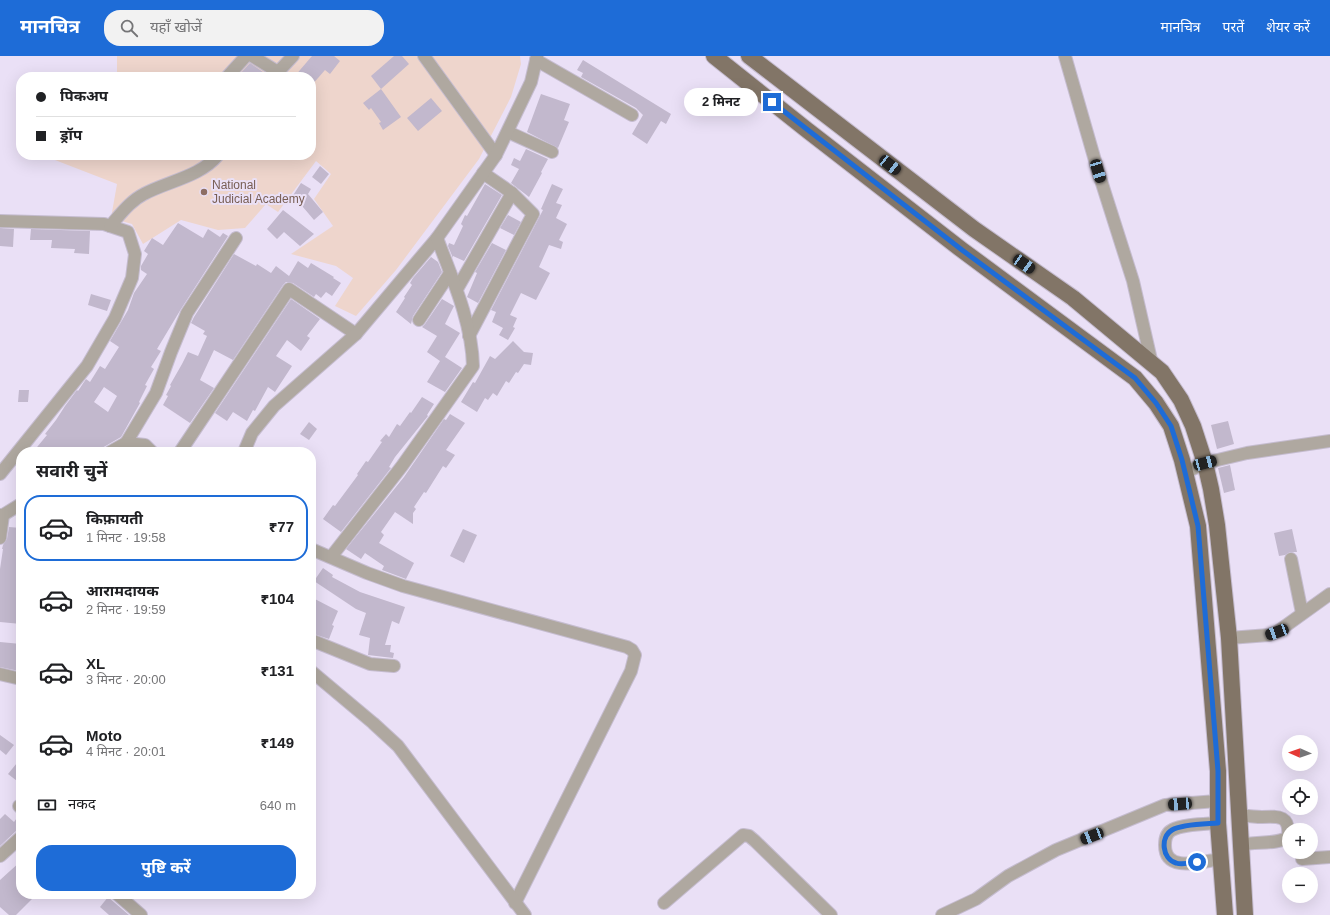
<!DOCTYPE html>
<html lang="hi">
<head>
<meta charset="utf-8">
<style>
	body { margin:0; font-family:Arial,"Noto Sans Devanagari",sans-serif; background:#f2f2f2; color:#202124; height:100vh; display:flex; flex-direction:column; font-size:15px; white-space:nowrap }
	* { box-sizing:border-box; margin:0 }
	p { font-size:13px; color:#757577 }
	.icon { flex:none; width:22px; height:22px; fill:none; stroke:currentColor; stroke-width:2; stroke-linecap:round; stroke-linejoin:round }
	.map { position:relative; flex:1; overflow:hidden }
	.details { position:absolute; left:16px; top:391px; width:300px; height:452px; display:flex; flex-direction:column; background:#fff; border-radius:16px; box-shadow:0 4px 16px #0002 }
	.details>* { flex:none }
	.banner { position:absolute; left:16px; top:16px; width:300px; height:88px; border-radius:16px; box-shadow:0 4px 16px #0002; display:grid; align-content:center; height:88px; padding:0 20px; background:#fff }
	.needle { width:26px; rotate:272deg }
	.buttons { position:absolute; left:1282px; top:679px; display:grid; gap:8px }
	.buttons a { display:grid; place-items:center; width:36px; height:36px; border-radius:50%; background:#fff; box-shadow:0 4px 16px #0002; font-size:20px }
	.end { position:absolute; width:18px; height:18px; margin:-9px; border:5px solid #1e6cd7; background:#fff; box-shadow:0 0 0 2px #fff }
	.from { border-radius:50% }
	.bubble { position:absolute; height:28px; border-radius:14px; background:#fff; box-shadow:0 4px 16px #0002; font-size:13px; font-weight:700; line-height:28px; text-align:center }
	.car { position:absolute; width:12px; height:24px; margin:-12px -6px; border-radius:5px; box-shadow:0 0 3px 1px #0007; background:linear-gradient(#222 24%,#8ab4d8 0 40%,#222 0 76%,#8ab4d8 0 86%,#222 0) }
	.banner b { display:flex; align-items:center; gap:14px; height:38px; font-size:15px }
	.banner b+b { border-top:1px solid #e0e0e0 }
	.banner i { width:10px; height:10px; background:#202124 }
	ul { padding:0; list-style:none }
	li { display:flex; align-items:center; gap:12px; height:66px; margin:0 8px 6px; padding:0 12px; border:2px solid transparent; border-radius:16px }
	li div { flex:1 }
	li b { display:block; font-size:15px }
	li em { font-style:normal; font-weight:700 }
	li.on { border-color:#1e6cd7 }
	li>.icon { width:36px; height:36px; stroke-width:1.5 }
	h2 { padding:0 20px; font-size:18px; line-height:48px }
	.pay { display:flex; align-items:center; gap:10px; height:44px; padding:0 20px; font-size:15px }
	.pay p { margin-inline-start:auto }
	.primary-button { display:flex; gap:8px; margin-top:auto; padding:8px 20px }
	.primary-button a { flex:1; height:46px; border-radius:16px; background:#1e6cd7; color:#fff; font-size:16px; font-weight:700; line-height:46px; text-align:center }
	header { display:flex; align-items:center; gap:24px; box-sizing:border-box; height:56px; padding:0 20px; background:#1e6cd7; color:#fff }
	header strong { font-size:19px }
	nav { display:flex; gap:22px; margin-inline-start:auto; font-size:14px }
	.search { width:280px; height:36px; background:#f2f2f2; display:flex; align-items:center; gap:10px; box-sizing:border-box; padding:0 14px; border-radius:16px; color:#757577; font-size:15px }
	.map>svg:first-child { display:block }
	.education { fill:#eed5cc }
	.building { fill:#c2b8cd; fill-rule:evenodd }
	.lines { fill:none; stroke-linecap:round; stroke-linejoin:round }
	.minor-casing { stroke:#c5bccf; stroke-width:14 }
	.major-casing { stroke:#c5bccf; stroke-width:18 }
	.minor { stroke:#afa8a0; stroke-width:12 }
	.major { stroke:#827567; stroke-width:16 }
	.route { stroke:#1e6cd7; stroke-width:5 }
	.education-dot { fill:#8d6e63; stroke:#eae0f6; stroke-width:1.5 }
	.labels { text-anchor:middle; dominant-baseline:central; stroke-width:4; stroke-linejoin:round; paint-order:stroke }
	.education-label { font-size:12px; fill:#785e54; stroke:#eae0f6; text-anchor:start }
</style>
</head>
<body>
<header>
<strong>मानचित्र</strong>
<div class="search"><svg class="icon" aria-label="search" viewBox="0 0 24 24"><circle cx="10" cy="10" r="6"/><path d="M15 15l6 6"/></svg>यहाँ खोजें</div>
<nav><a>मानचित्र</a><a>परतें</a><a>शेयर करें</a></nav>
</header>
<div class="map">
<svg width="1330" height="859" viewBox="0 0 1330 859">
	<rect width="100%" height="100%" fill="#eae0f6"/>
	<polygon class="education" points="117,0 520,0 521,8 511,41 479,103 396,214 356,260 335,250 353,222 336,210 291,198 333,170 314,143 331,118 316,105 278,156 266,148 245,172 218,174 181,164 143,188 132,168 111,162 117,128 42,99 311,99 311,21 117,21"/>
	<g class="building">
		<polygon points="312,0 334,0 340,5 330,18 325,14 311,30 311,21 294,21"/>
		<polygon points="394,0 402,0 409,8 381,33 371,20"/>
		<polygon points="583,4 671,58 666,68 661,65 647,88 632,78 643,59 636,52 581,21 583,17 577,14"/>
		<polygon points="250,7 263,16 259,21 237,21"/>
		<polygon points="381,33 401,61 383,74 379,67 381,66 371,52 369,54 363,47"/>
		<polygon points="541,38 570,48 564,64 569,66 558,92 527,76"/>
		<polygon points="431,42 442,55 418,75 407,62"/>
		<polygon points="526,93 548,103 541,116 542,117 529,141 511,127 519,113 511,109 514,102 520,105"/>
		<polygon points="320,110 329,118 321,128 312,121"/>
		<polygon points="301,127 311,133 308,138 323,156 314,164 297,144 292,141"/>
		<polygon points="485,128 502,139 464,205 453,200 453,202 448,190 449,187 454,189 463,170 461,168 465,159 467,160"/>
		<polygon points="552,128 563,133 556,147 562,149 556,162 567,168 559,184 563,186 561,193 549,189 539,211 550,217 536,244 521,237 510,259 517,262 513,271 515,272 508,284 499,279 503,272 492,266 496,256 491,254 543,154 541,153"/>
		<polygon points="283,154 314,178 300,190 284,176 277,183 267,173"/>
		<polygon points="508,159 521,166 514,179 500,172"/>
		<path d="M178 167 203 182 208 173 220 181 223 177 228 180 181 253 157 293 161 295 151 311 154 313 145 329 147 330 139 346 140 347 121 381 95 396H33L47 379 45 378 56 364 65 350 77 334 78 335 86 323 90 326 100 310 105 313 119 291 110 285 128 254 134 237 147 218 141 214V210L148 198 144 195 152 182 163 189ZM104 331 117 340 108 356 94 346Z"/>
		<polygon points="0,172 14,173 13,191 0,190"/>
		<polygon points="31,173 90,175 89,198 74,197 75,193 51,192 52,184 30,184"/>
		<polygon points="492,187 506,194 478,247 467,241 477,217 475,216"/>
		<polygon points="234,198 256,210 257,208 271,217 276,210 289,220 298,205 308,212 311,207 334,221 333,222 341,227 332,240 326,236 321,242 316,238 314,241 293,227 286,226 283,229 233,304 214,294 200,324 214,332 190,367 163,349 168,340 166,339 171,330 170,329 182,308 188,296 198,300 207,280 203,278 205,275 191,267 194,261"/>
		<polygon points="431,201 438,206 442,216 413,260 411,268 396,256 405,242 404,241 412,229 410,227 413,222"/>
		<polygon points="91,238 111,244 107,255 88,249"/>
		<polygon points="291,243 320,263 307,280 310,282 301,295 287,284 276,300 292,310 275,336 268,331 255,355 253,354 247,365 233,356 227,365 215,357"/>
		<polygon points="442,243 454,250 445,268 460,277 445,301 462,312 445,336 427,326 440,305 427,296 437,280 422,271 425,268"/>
		<polygon points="513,285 524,296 533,297 531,309 524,308 518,317 516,316 509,327 506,325 497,340 493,337 488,344 485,342 477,356 461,346 473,326 475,327 490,300 495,303"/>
		<polygon points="19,334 29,334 28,346 18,346"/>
		<polygon points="422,341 434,348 427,359 428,360 395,401 389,411 391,412 341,476 323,463 333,449 335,450 358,419 357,418 366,405 368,406 382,386 380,385 386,378 389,381 397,368 400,370 410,356 411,357"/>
		<polygon points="450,358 465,367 446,394 455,399 446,412 443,410 426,437 424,436 414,451 416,453 413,457 413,468 395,456 381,476 384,479 379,487 414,507 406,523 382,514 384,510 365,497 361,503 346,493 404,421 444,363 446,364"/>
		<polygon points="1228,365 1234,388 1217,393 1211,369"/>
		<polygon points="309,366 317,373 309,384 300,378"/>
		<polygon points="1230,409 1235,434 1224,437 1218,412"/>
		<polygon points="9,471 21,472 21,568 0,566 0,513 3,493 2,493 3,489 7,483"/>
		<polygon points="463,473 477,479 464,507 450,500"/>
		<polygon points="1292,473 1297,496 1290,496 1285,499 1279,500 1274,477"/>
		<polygon points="323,512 333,519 332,521 360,536 405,551 399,568 392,565 385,589 391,589 390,596 394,597 393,602 368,599 370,582 359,579 366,557 356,553 314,525"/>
		<polygon points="311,541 338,555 332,569 334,570 329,583 311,577"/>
		<polygon points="0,586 21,588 19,615 0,611"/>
		<polygon points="0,679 14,689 6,699 0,694"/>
		<polygon points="21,702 21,728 8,718"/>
		<polygon points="5,758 14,766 19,759 21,759 21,774 16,775 0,790 0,763"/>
		<polygon points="21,805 21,838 37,838 16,859 9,859 0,851 0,824"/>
		<polygon points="108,841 129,859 109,859 100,851"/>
	</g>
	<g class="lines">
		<g class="minor-casing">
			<g id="minor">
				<polyline points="252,0 278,16 293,0"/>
				<polyline points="424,0 496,99"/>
				<polyline points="1065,0 1098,115 1133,225 1152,308"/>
				<polyline points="536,4 632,59"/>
				<polyline points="227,21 246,0"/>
				<polyline points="508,76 552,96"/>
				<polyline points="0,165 104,168 128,176 135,198 132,222 115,262 87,310 0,418"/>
				<path d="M110 170C120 159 130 145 144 138 168 125 200 121 218 99"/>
				<polyline points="457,233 512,137"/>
				<polyline points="419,264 450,217"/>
				<polyline points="469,280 533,158 512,137 483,117"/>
				<polyline points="126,387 156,337 171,296 187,257 236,182"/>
				<polyline points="110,396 126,387 145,389 152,396"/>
				<polyline points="180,396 289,233 356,278"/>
				<polyline points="244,396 252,377 274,350 356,278 437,182 496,99 531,26 537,0"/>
				<polyline points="1185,417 1205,407 1247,397 1330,385"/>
				<polyline points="0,459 3,459 21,448"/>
				<polyline points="0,482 3,459"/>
				<polyline points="311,493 367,517 403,530 627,591 632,594 635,599 631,615 515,847"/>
				<path d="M331 501 402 410 473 310C472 266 452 222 437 182"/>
				<polyline points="1291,503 1302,557"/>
				<polyline points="1229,582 1269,579 1277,576 1330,538"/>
				<polyline points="311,584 370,608 394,610"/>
				<polyline points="311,615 373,667 398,690 525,859"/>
				<polyline points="0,618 21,623"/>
				<polyline points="19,750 21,752"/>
				<path d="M1239 759C1247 760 1254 761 1262 761 1280 760 1290 760 1288 781 1277 789 1255 785 1241 789"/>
				<path d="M1218 767C1206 768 1183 768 1172 774 1166 777 1165 783 1165 789 1165 818 1203 805 1221 803"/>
				<polyline points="0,800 21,781"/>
				<polyline points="1302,803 1330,801"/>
				<polyline points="117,838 141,859"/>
				<polyline points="664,847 743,779 749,780 755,785 831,859"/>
				<polyline points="942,859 976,843 1008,820 1056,794 1165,749 1217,745"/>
			</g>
		</g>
		<g class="major-casing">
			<g id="major">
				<polyline points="714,0 807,74 962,194 1135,322 1156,347 1171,370 1182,404 1198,470 1218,715 1218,767 1225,859"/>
				<polyline points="749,0 974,173 1073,242 1162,316 1181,344 1193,370 1205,407 1211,433 1217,469 1229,582 1245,859"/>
			</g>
		</g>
		<use href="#minor" class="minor"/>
		<use href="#major" class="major"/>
	</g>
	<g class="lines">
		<path class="route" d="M772 46 962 194 1135 322 1156 347 1171 370 1182 404 1198 470 1218 715V767C1206 768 1182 768 1172 774 1160 781 1162 803 1176 807 1182 809 1190 807 1197 806"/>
	</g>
	<circle class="education-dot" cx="204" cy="136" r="4"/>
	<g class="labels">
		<g class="education-label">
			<text x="212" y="129">National<tspan x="212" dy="14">Judicial Academy</tspan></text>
		</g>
	</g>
</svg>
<div class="buttons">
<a><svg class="needle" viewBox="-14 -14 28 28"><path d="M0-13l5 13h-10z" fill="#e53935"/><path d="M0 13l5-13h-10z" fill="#757577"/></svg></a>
<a><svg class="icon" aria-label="locate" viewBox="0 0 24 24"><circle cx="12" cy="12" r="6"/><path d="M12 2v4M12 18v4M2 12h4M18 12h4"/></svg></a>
<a>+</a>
<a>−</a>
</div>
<i class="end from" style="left:1197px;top:806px"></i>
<i class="end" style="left:772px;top:46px"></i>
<div class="bubble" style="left:684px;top:32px;width:74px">2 मिनट</div>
<i class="car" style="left:890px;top:109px;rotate:128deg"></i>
<i class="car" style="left:1098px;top:115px;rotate:163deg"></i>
<i class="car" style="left:1024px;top:208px;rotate:125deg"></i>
<i class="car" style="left:1205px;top:407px;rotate:75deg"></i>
<i class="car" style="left:1277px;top:576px;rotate:250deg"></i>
<i class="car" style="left:1180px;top:748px;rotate:266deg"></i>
<i class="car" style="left:1092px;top:780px;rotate:249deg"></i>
<div class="banner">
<b><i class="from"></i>पिकअप</b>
<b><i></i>ड्रॉप</b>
</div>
<section class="details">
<h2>सवारी चुनें</h2>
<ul>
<li class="on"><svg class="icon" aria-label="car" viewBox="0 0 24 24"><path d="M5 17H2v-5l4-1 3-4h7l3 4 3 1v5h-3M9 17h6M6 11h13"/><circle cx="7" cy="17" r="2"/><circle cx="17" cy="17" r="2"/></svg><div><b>किफ़ायती</b><p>1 मिनट · 19:58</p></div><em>₹77</em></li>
<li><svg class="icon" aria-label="car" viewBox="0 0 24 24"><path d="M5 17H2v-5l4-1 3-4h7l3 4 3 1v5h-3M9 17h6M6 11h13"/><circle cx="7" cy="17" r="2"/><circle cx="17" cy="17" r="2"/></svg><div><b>आरामदायक</b><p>2 मिनट · 19:59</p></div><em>₹104</em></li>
<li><svg class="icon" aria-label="car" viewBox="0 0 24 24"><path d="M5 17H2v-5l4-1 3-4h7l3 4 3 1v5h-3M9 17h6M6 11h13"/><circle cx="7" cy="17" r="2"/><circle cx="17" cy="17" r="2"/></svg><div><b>XL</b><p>3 मिनट · 20:00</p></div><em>₹131</em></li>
<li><svg class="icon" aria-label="car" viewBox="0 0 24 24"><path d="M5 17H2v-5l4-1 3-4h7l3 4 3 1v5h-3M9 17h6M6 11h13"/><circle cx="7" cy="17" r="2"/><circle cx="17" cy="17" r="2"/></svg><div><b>Moto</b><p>4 मिनट · 20:01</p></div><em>₹149</em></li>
</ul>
<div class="pay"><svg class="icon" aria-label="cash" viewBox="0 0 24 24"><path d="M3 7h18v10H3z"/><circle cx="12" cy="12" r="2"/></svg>नकद<p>640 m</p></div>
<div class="primary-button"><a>पुष्टि करें</a></div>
</section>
</div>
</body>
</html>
